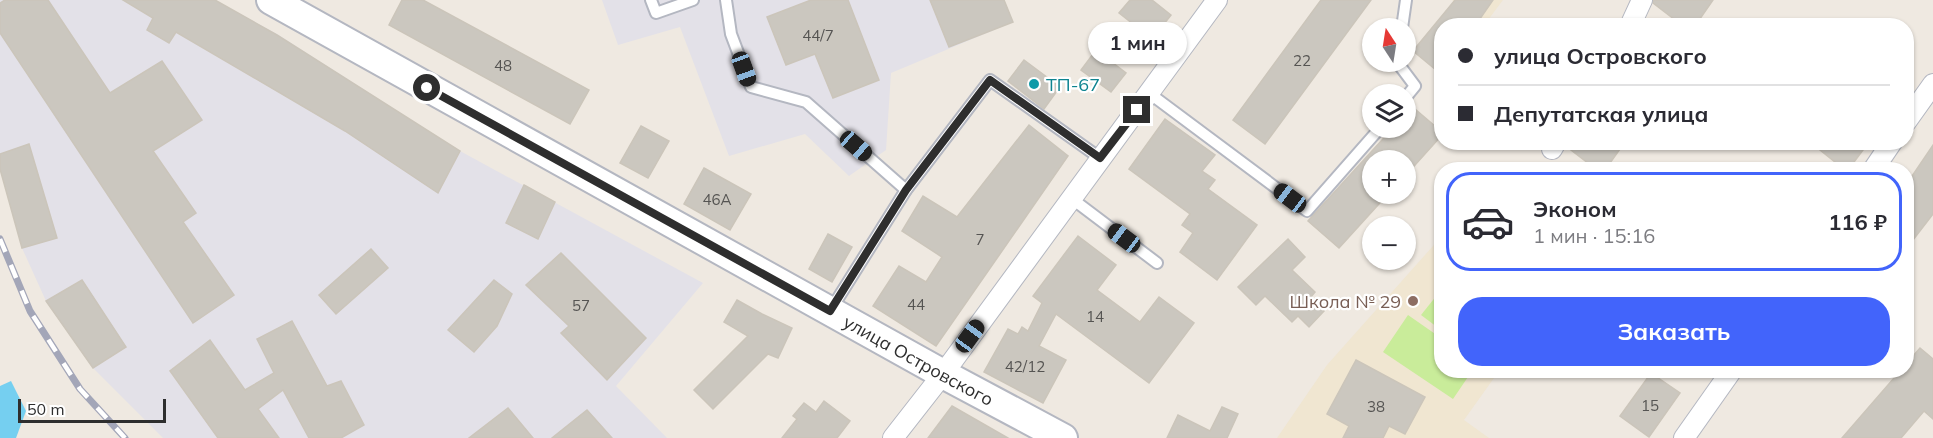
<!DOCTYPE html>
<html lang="ru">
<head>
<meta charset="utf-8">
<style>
	body { margin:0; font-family:Mulish,sans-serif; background:#f7f7f7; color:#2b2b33; height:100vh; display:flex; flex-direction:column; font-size:22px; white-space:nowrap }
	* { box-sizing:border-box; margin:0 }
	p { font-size:20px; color:#7c7c81 }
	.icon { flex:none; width:33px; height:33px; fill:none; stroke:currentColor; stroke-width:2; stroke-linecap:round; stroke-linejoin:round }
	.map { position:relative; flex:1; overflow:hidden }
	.drawer { position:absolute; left:1434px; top:162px; width:480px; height:216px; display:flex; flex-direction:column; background:#fff; border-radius:24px; box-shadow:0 2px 4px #0004 }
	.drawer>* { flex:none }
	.hud { position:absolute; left:1434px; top:18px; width:480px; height:132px; border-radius:24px; box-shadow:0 2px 4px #0004; display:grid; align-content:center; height:132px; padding:0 24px; background:#fff }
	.needle { width:39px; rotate:348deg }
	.buttons { position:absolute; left:1362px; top:18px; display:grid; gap:12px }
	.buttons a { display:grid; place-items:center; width:54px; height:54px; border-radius:50%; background:#fff; box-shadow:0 2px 4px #0004; font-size:30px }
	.scale { position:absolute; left:18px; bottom:15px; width:148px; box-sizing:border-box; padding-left:6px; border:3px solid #2e2e2e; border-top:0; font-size:16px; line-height:21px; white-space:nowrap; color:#2e2e2e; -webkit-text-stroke:4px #fff; paint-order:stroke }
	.end { position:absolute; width:27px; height:27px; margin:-14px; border:8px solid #2e2e2e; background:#fff; box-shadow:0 0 0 3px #fff }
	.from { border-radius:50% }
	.bubble { position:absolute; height:42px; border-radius:21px; background:#fff; box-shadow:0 2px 4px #0004; font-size:20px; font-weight:700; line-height:42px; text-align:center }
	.car { position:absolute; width:18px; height:36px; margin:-18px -9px; border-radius:8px; box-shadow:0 0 4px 2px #0007; background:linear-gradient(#222 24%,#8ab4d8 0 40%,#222 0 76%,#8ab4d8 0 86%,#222 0) }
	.hud b { display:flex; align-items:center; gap:21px; height:57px; font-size:22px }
	.hud b+b { border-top:2px solid #e1e1e2 }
	.hud i { width:15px; height:15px; background:#2b2b33 }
	ul { padding:10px 0 0; list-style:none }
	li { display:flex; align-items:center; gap:18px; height:99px; margin:0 12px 9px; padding:0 12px; border:3px solid #e1e1e2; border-radius:24px }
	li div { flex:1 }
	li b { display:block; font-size:22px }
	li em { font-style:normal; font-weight:700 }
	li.current { border-color:#4264fb }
	li>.icon { width:54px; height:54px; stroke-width:1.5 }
	.button { display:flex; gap:12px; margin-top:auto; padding:12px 24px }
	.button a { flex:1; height:69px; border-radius:24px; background:#4264fb; color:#fff; font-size:24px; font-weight:700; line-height:69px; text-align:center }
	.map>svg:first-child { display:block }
	.industrial { fill:#e3e1e8 }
	.education { fill:#f0e6d1 }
	.pitch { fill:#c9ec9a }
	.water { fill:#75cff0 }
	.building { fill:#cbc7bf; stroke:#cbc5ba; stroke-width:1.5 }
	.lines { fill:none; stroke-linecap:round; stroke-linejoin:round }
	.lane-casing { stroke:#b4b7c1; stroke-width:14 }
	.street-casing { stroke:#b4b7c1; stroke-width:22 }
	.secondary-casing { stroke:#b4b7c1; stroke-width:32 }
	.lane { stroke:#fff; stroke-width:10 }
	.street { stroke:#fff; stroke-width:20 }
	.secondary { stroke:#fff; stroke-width:28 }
	.rail-casing { stroke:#a3a6b8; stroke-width:7 }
	.rail { stroke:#fff; stroke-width:4.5; stroke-dasharray:14; stroke-linecap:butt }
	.route { stroke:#2e2e2e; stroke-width:8 }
	.culture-dot { fill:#0f9aa8; stroke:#fff; stroke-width:2 }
	.education-dot { fill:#8d6e63; stroke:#fff; stroke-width:2 }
	.labels { text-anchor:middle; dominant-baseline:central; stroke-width:4.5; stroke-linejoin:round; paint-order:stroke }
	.number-label { font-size:15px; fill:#555452 }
	.culture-label { font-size:18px; fill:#0d838f; stroke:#fff; text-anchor:start }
	.education-label { font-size:18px; fill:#785e54; stroke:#fff; text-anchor:end }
	.street-label { font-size:18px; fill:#2e2e2e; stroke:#fff }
</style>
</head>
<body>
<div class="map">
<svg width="1933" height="438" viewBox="0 0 1933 438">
	<rect width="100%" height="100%" fill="#efe9e1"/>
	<g class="industrial">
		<polygon points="0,0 215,0 277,34 460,151 703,283 616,386 667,438 163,438 93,368 46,301 22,248 0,169"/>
		<polygon points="602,0 1004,0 1013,22 891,73 886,150 849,176 805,134 729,156 680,27 618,45"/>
	</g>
	<g class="education">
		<polygon points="1452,0 1503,0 1485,24"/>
		<polygon points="1441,237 1442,370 1499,371 1464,420 1489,438 1277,438 1327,365"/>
	</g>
	<g class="pitch">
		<polygon points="1441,290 1441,330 1421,315"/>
		<polygon points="1408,315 1441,338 1442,370 1472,371 1453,399 1383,352"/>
	</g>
	<polygon class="water" points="11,381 26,411 16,438 0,438 0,386"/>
	<g class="building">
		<polygon points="5,0 48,0 110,93 162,61 202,120 153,151 196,213 183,222 234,295 193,323 0,33 0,3"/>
		<polygon points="123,0 215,0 277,35 460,151 438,193 345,131 176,32 169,43 147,30 153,18"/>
		<polygon points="402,0 423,0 589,90 570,124 389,25"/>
		<polygon points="811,0 848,0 879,80 833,98 815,54 786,65 767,17"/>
		<polygon points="930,0 1004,0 1013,22 949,47"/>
		<polygon points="1130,0 1152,0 1171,15 1152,39 1119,13"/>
		<polygon points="1321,0 1371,0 1265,144 1233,120"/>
		<polygon points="1455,0 1493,0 1475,26 1442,26 1442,75 1413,51"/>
		<polygon points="1654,0 1713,0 1695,26 1683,26 1653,3"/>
		<polygon points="1096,50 1126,73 1111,92 1081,70"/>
		<polygon points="1024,60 1060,87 1044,109 1008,81"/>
		<polygon points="1406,104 1409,104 1442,132 1442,135 1406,175 1406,160 1372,160 1372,194 1388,194 1339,248 1308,221 1393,128 1406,128"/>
		<polygon points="1165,119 1215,155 1202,171 1215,180 1208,189 1257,225 1217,280 1180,252 1193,233 1182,225 1190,214 1129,169"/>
		<polygon points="1029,125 1068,156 936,346 873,306 899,266 926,282 942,257 902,231 923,196 957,217"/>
		<polygon points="641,126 669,141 648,178 620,163"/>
		<polygon points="1568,142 1625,142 1605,170 1597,170 1567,147"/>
		<polygon points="1810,142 1869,142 1848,170 1845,170"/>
		<polygon points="29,144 57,238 22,248 0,169 0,154"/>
		<polygon points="1933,145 1933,214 1906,249 1906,185"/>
		<polygon points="704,168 751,194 730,230 684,204"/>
		<polygon points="524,185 555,202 538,239 506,223"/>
		<polygon points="828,234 852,247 832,282 809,269"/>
		<polygon points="1078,236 1116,265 1097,290 1140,322 1159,297 1194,323 1149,383 1056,314 1039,346 1066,360 1043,403 984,372 1008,329 1018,334 1022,327 1028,331 1042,303 1033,296"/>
		<polygon points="1288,239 1305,257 1292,270 1315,292 1310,298 1324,311 1309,327 1298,316 1292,322 1265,296 1256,305 1238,287"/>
		<polygon points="371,249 388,268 336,314 319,295"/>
		<polygon points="561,253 646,338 607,380 561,333 569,326 526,285"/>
		<polygon points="82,280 126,347 93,368 46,301"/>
		<polygon points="494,280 512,294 497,326 474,352 448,330"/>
		<polygon points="737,300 762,314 792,328 778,358 768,354 713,409 694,390 748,336 724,322"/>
		<polygon points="292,321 327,386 341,381 364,425 341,438 309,438 283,390 258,409 279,438 218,438 170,371 210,340 245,390 274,373 257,339"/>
		<polygon points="1920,348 1933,359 1933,419 1924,411 1901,438 1842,438 1901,370 1906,370 1906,364"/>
		<polygon points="1356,360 1425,397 1405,434 1389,426 1383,438 1343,438 1349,426 1327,414"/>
		<polygon points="1651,373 1680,393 1649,437 1620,416"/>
		<polygon points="824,401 850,421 837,438 782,438 797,419 793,416 804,403 816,412"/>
		<polygon points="952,406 1008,438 928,438"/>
		<polygon points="1222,407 1238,414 1227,438 1167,438 1178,415 1210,431"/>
		<polygon points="508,408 533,438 469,438"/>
		<polygon points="587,410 612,438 552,438"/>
	</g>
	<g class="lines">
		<g class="lane-casing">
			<g id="lane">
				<polyline points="651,0 656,13 693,0"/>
				<polyline points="726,0 731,34 751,87 806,102 906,190"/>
				<polyline points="1402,28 1406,0"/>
				<polyline points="1397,62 1415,86 1406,97"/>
				<polyline points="1149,93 1307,211 1380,128"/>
				<polyline points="1071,198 1157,263"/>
				<polyline points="830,311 906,190 990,80 1100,158"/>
			</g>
		</g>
		<g class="street-casing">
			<g id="street">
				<polyline points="1630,26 1642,0"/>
				<polyline points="1906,122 1933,84"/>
				<polyline points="1552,149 1556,142"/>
				<polyline points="1873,170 1892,142"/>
				<polyline points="893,438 943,374 1217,0"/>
				<polyline points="1684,438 1732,370"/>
			</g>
		</g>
		<g class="secondary-casing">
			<g id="secondary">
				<path id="s1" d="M271 0 943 374 1063 438"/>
			</g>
		</g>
		<use href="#lane" class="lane"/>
		<use href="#street" class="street"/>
		<use href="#secondary" class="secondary"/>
		<g class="rail-casing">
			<polyline id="rail" points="0,239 30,311 80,389 125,438"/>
		</g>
		<use href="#rail" class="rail"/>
	</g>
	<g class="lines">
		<polyline class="route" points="427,88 830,311 906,190 990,80 1100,158 1137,110"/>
	</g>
	<circle class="culture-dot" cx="1034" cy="84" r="6"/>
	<circle class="education-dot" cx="1413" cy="301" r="6"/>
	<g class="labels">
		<g class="number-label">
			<text x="818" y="35">44/7</text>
			<text x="1302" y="60">22</text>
			<text x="503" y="65">48</text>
			<text x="717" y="199">46А</text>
			<text x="980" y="239">7</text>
			<text x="916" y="304">44</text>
			<text x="581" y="305">57</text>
			<text x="1095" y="316">14</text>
			<text x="1025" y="366">42/12</text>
			<text x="1650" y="405">15</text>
			<text x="1376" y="406">38</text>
		</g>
		<g class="culture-label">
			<text x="1046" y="84">ТП-67</text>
		</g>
		<g class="education-label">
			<text x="1401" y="301">Школа № 29</text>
		</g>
		<g class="street-label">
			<text stroke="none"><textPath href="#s1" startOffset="741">улица Островского</textPath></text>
		</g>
	</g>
</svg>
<div class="buttons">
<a><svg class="needle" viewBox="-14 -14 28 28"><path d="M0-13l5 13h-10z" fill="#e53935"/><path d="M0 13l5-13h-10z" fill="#7c7c81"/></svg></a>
<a><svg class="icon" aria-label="layers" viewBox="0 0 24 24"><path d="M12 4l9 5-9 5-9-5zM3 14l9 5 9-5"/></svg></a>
<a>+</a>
<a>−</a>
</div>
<div class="scale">50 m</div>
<i class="end from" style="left:427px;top:88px"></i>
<i class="end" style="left:1137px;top:110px"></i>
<div class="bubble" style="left:1088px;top:22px;width:99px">1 мин</div>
<i class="car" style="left:744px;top:69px;rotate:160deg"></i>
<i class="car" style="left:856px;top:146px;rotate:131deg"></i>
<i class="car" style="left:1290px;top:198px;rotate:307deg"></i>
<i class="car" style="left:1124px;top:238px;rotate:307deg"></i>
<i class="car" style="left:970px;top:336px;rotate:36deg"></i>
<div class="hud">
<b><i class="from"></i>улица Островского</b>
<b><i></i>Депутатская улица</b>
</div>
<section class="drawer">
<ul>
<li class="current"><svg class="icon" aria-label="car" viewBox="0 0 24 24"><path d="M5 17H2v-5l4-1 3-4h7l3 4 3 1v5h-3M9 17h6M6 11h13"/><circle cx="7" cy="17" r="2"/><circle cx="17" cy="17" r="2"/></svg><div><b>Эконом</b><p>1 мин · 15:16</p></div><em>116 ₽</em></li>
</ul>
<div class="button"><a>Заказать</a></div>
</section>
</div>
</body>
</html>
